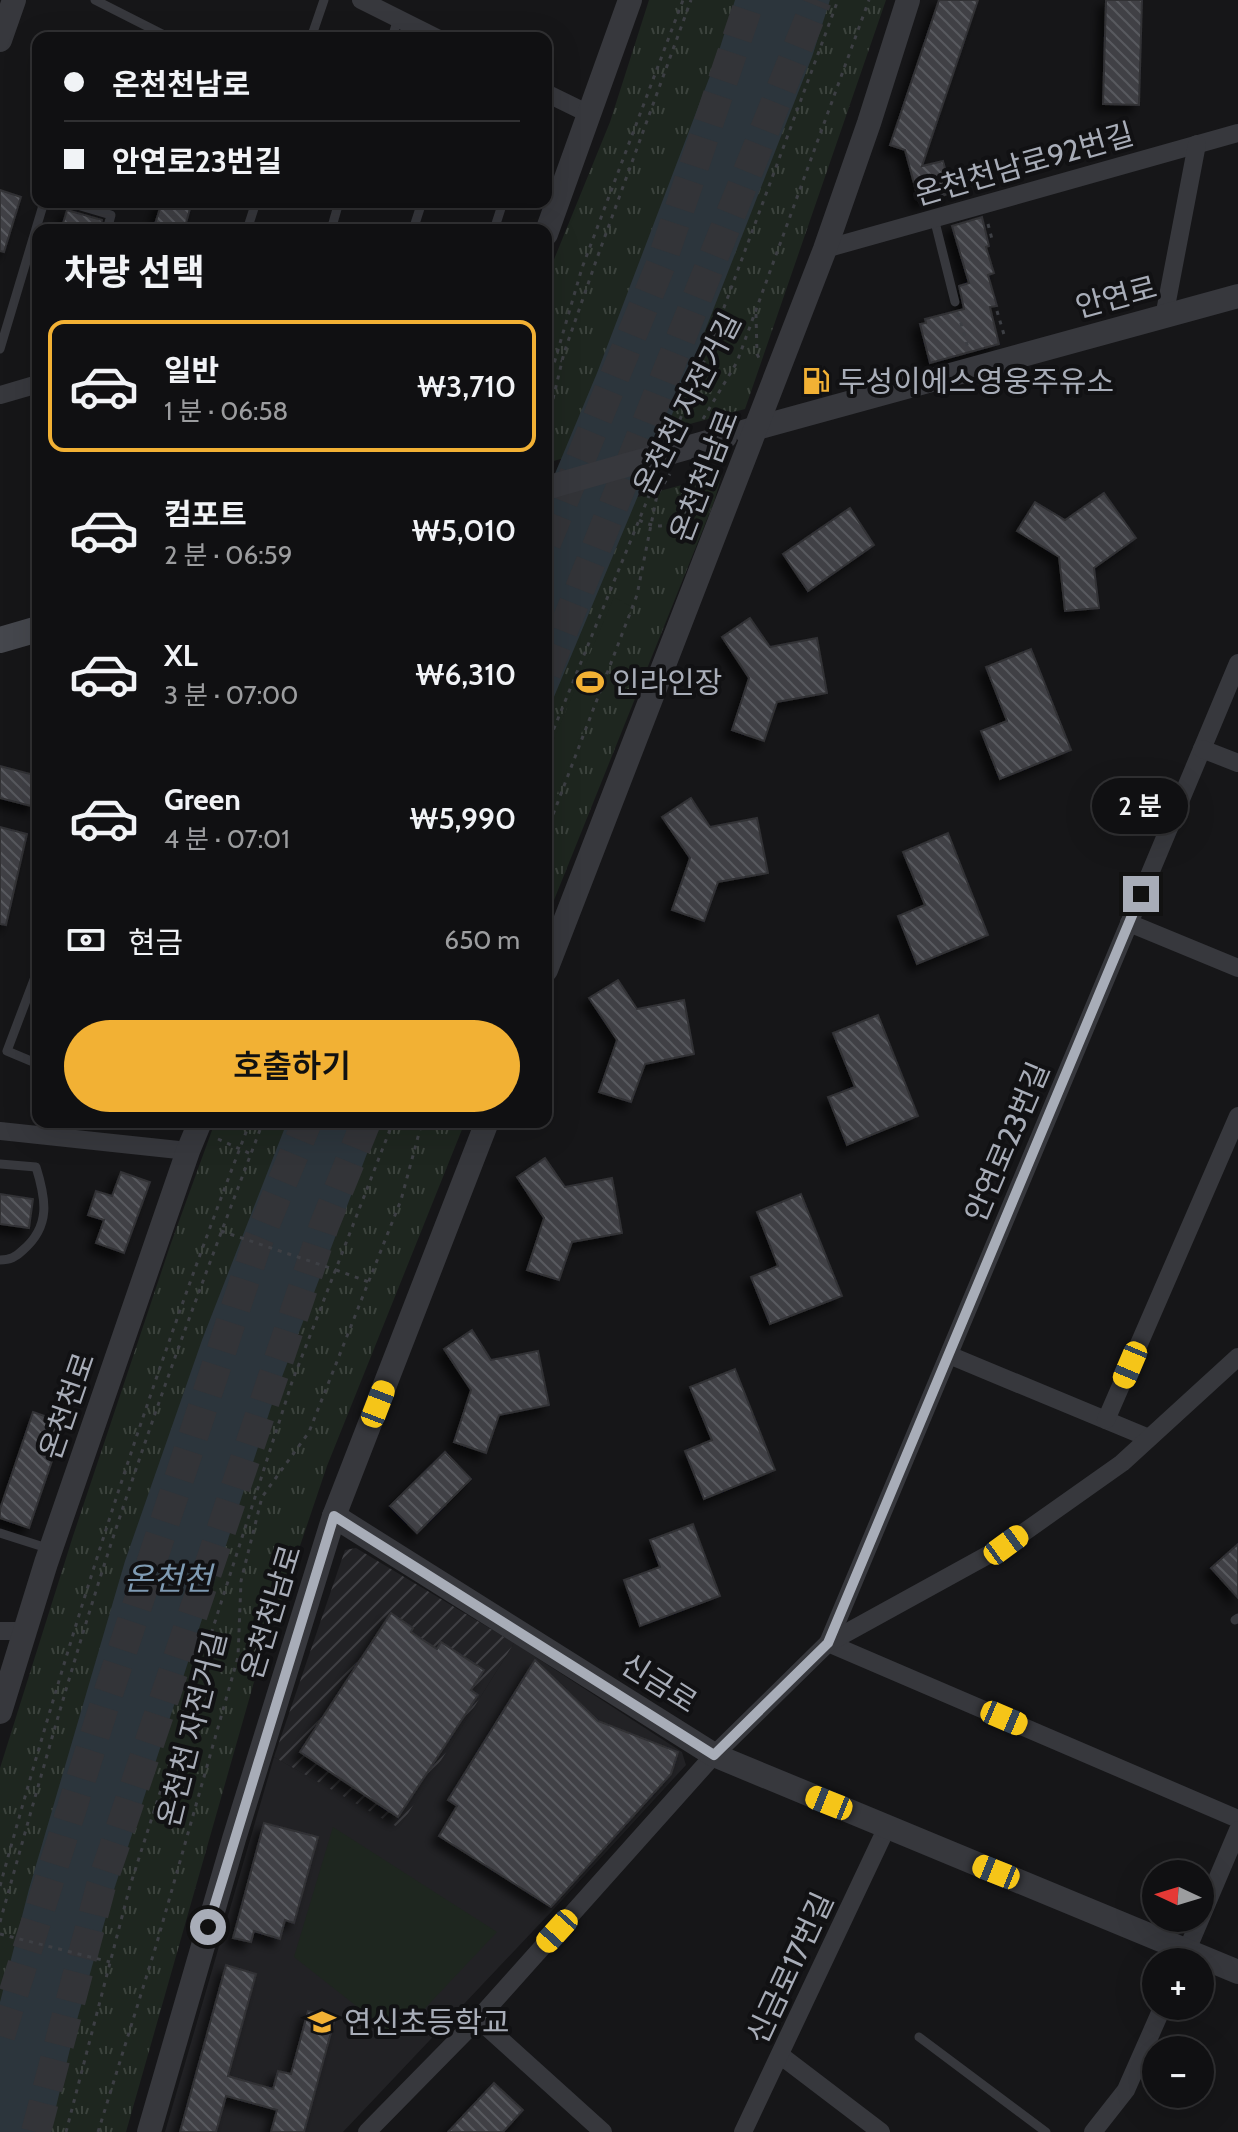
<!DOCTYPE html>
<html lang="ko">
<head>
<meta charset="utf-8">
<style>
	body { margin:0; font-family:Cabin,"Noto Sans KR",sans-serif; background:#1e1e20; color:#f1f3f6; height:100vh; display:flex; flex-direction:column; font-size:30px; white-space:nowrap }
	* { box-sizing:border-box; margin:0 }
	p { font-size:26px; color:#9c9d9f }
	.icon { flex:none; width:44px; height:44px; fill:none; stroke:currentColor; stroke-width:2; stroke-linecap:round; stroke-linejoin:round }
	.map { position:relative; flex:1; overflow:hidden }
	.drawer { position:absolute; left:32px; top:224px; width:520px; height:904px; display:flex; flex-direction:column; background:#101012; border-radius:16px; box-shadow:0 8px 32px #0002,0 0 0 2px #303032 }
	.drawer>* { flex:none }
	.banner { position:absolute; left:32px; top:32px; width:520px; height:176px; border-radius:16px; box-shadow:0 8px 32px #0002,0 0 0 2px #303032; display:grid; align-content:center; height:176px; padding:0 32px; background:#101012 }
	.needle { width:52px; rotate:274deg }
	.tools { position:absolute; left:1142px; top:1860px; display:grid; gap:16px }
	.tools a { display:grid; place-items:center; width:72px; height:72px; border-radius:50%; background:#101012; box-shadow:0 8px 32px #0002,0 0 0 2px #303032; font-size:40px }
	.end { position:absolute; width:36px; height:36px; margin:-18px; border:10px solid #a8adb8; background:#111; box-shadow:0 0 0 4px #111 }
	.from { border-radius:50% }
	.bubble { position:absolute; height:56px; border-radius:28px; background:#101012; box-shadow:0 8px 32px #0002,0 0 0 2px #303032; font-size:26px; font-weight:600; line-height:56px; text-align:center }
	.car { position:absolute; width:24px; height:48px; margin:-24px -12px; border-radius:10px; box-shadow:0 0 6px 2px #0007; background:linear-gradient(#f5c518 24%,#345 0 40%,#f5c518 0 76%,#345 0 86%,#f5c518 0) }
	.banner b { display:flex; align-items:center; gap:28px; height:76px; font-size:30px }
	.banner b+b { border-top:2px solid #303032 }
	.banner i { width:20px; height:20px; background:#f1f3f6 }
	ul { padding:0; list-style:none }
	li { display:flex; align-items:center; gap:24px; height:132px; margin:0 16px 12px; padding:0 16px; border:4px solid transparent; border-radius:16px }
	li div { flex:1 }
	li b { display:block; font-size:30px }
	li em { font-style:normal; font-weight:600 }
	li.selected { border-color:#f2b134 }
	li>.icon { width:72px; height:72px; stroke-width:1.5 }
	h2 { padding:0 32px; font-size:36px; line-height:96px }
	.pay { display:flex; align-items:center; gap:20px; height:88px; padding:0 32px; font-size:30px }
	.pay p { margin-inline-start:auto }
	.action { display:flex; gap:16px; margin-top:auto; padding:16px 32px }
	.action a { flex:1; height:92px; border-radius:48px; background:#f2b134; color:#111; font-size:32px; font-weight:600; line-height:92px; text-align:center }
	.map>svg:first-child { display:block }
	.built { fill:#222225 }
	.industrial { fill:url(#industrial-furrows) }
	.grass { fill:url(#grass-tufts) }
	.pitch { fill:#1e261f }
	.water { fill:#2c353c }
	.building { fill:url(#building-back-hatch); stroke:#303034; stroke-width:2; filter:url(#shadow) }
	.lines { fill:none; stroke-linecap:round; stroke-linejoin:round }
	.trunk-tunnel { stroke:#333438; stroke-width:30; stroke-dasharray:30 15; stroke-linecap:butt }
	.path { stroke:#3d3f44; stroke-width:3; stroke-dasharray:4 6; stroke-linecap:butt }
	.service { stroke:#37383d; stroke-width:9 }
	.minor { stroke:#37383d; stroke-width:18 }
	.tertiary { stroke:#37383d; stroke-width:24 }
	.secondary { stroke:#45474d; stroke-width:26 }
	.path-bridge { stroke:#3d3f44; stroke-width:3; stroke-dasharray:4 6; stroke-linecap:butt }
	.tertiary-bridge { stroke:#37383d; stroke-width:24 }
	.route { stroke:#a8adb8; stroke-width:10 }
	.labels { text-anchor:middle; dominant-baseline:central; stroke-width:8; stroke-linejoin:round; paint-order:stroke }
	.street-label { font-size:30px; fill:#a8adb8; stroke:#111113 }
	.poi-label { font-size:30px; fill:#a8adb8; stroke:#111113; text-anchor:start }
	.water-label { font-size:32px; font-style:italic; fill:#7f9bb3; stroke:#111113 }
</style>
</head>
<body>
<div class="map">
<svg width="1238" height="2132" viewBox="0 0 1238 2132">
	<defs>
		<pattern id="industrial-furrows" width="10" height="10" patternUnits="userSpaceOnUse" patternTransform="scale(2)"><rect width="10" height="10" fill="#222225"/><path d="M-1 1l2-2M0 10L10 0M9 11l2-2" fill="none" stroke="#3f3f43"/></pattern>
		<pattern id="grass-tufts" width="24" height="20" patternUnits="userSpaceOnUse" patternTransform="scale(2)"><rect width="24" height="20" fill="#1e261f"/><path d="M3 7l-1-3M5 7V3M7 7l1-3M15 17l-1-3M17 17v-4M19 17l1-3" fill="none" stroke="#3c433d"/></pattern>
		<pattern id="building-back-hatch" width="6" height="6" patternUnits="userSpaceOnUse" patternTransform="scale(2)"><rect width="6" height="6" fill="#404145"/><path d="M-1 5l2 2M0 0l6 6M5-1l2 2" fill="none" stroke="#595a5e"/></pattern>
		<filter id="shadow"><feDropShadow dx="-7" dy="7" stdDeviation="4" flood-color="#0009"/></filter>
	</defs>
	<rect width="100%" height="100%" fill="#161618"/>
	<polygon class="built" points="514,1643 682,1752 686,1765 551,1912 343,2132 165,2132 274,1757 399,1827"/>
	<polygon class="industrial" points="356,1548 514,1643 399,1828 274,1757 345,1550"/>
	<g class="grass">
		<polygon points="649,0 886,0 745,409 546,463 546,279 610,122"/>
		<polygon points="722,474 714,502 546,920 546,522"/>
		<polygon points="215,1122 465,1122 327,1466 254,1682 126,2132 0,2132 0,1768 73,1536 170,1246"/>
	</g>
	<g class="pitch">
		<polygon points="614,597 632,607 546,821 546,758"/>
		<polygon points="333,1827 497,1932 397,2038 294,1957"/>
	</g>
	<g class="water">
		<polygon points="735,0 830,0 812,57 676,405 546,716 546,495 597,373 716,60"/>
		<polygon points="287,1122 379,1122 274,1398 111,1899 77,2020 50,2132 0,2132 0,2002 29,1889 125,1561 202,1340"/>
	</g>
	<g class="building">
		<polygon points="939,0 978,0 922,166 943,161 952,193 919,202 905,150 890,145"/>
		<polygon points="1106,0 1142,0 1139,105 1103,104"/>
		<polygon points="0,190 21,197 4,252 0,251"/>
		<polygon points="162,202 192,202 184,230 153,230"/>
		<polygon points="67,210 102,220 100,230 61,230"/>
		<polygon points="982,217 989,246 986,247 994,273 988,275 997,306 990,307 999,344 930,363 920,324 926,323 925,319 964,309 959,286 969,283 952,226"/>
		<polygon points="1104,493 1136,538 1094,568 1099,608 1065,611 1059,557 1017,531 1035,502 1065,520"/>
		<polygon points="850,508 874,545 808,591 783,554"/>
		<polygon points="750,618 770,647 817,638 827,693 777,702 764,741 732,730 749,678 722,637"/>
		<polygon points="1031,649 1071,750 1000,779 981,731 1007,721 986,667"/>
		<polygon points="0,766 38,776 38,796 35,807 0,798"/>
		<polygon points="691,798 710,827 757,818 768,873 718,882 704,921 672,910 690,858 662,817"/>
		<polygon points="0,827 27,834 6,925 0,924"/>
		<polygon points="948,833 988,935 917,964 898,916 925,905 903,852"/>
		<polygon points="618,980 637,1009 684,1000 694,1054 645,1064 631,1102 599,1092 617,1040 589,998"/>
		<polygon points="878,1015 918,1116 847,1145 828,1097 855,1087 833,1033"/>
		<polygon points="545,1158 565,1187 612,1178 622,1233 572,1242 559,1280 527,1270 544,1218 517,1177"/>
		<polygon points="121,1172 150,1182 124,1253 96,1243 104,1220 88,1215 96,1191 112,1196"/>
		<polygon points="0,1194 33,1199 29,1228 0,1224"/>
		<polygon points="801,1194 842,1296 770,1324 751,1277 778,1266 757,1212"/>
		<polygon points="472,1330 491,1360 538,1351 549,1405 499,1415 486,1453 454,1442 471,1390 444,1349"/>
		<polygon points="735,1369 775,1470 704,1499 685,1451 712,1440 690,1387"/>
		<polygon points="33,1412 65,1423 29,1528 0,1518 0,1509"/>
		<polygon points="445,1452 471,1479 417,1533 390,1506"/>
		<polygon points="693,1524 720,1596 640,1626 624,1580 660,1567 650,1540"/>
		<polygon points="1238,1544 1238,1598 1211,1568"/>
		<polygon points="391,1613 413,1628 411,1632 437,1649 441,1642 484,1670 471,1690 478,1695 398,1817 300,1752"/>
		<polygon points="535,1660 598,1721 678,1752 671,1774 551,1907 439,1836 457,1806 448,1800"/>
		<polygon points="264,1823 318,1837 294,1923 285,1920 280,1939 254,1931 251,1942 233,1938"/>
		<polygon points="226,1965 256,1974 228,2076 273,2089 278,2071 291,2074 308,2011 335,2018 304,2132 271,2132 277,2110 226,2096 216,2132 180,2132"/>
		<polygon points="494,2083 523,2110 503,2132 448,2132"/>
	</g>
	<g class="lines">
		<g class="trunk-tunnel">
			<polyline points="546,543 661,264 750,0"/>
			<polyline points="546,673 817,0"/>
			<polyline points="0,2036 106,1700 256,1246 307,1122"/>
			<polyline points="36,2132 101,1886 324,1226 366,1122"/>
		</g>
		<g class="path">
			<polyline points="988,224 993,243"/>
			<polyline points="997,311 1005,338"/>
			<polyline points="958,313 968,348"/>
			<polyline points="756,314 757,354 759,358"/>
			<polyline points="546,370 555,359 562,361"/>
			<polyline points="546,391 582,268 683,0"/>
			<polyline points="703,419 737,362 869,0"/>
			<polyline points="546,428 564,353 596,261 691,0"/>
			<polyline points="676,429 703,364 838,0"/>
			<path d="M639 520C675 539 682 507 707 495"/>
			<polyline points="546,748 655,481"/>
			<polyline points="546,833 637,595 657,495 670,474"/>
			<polyline points="218,1139 251,1154"/>
			<polyline points="336,1270 369,1282"/>
			<path d="M0 1886C71 1628 153 1372 250 1122"/>
			<path d="M0 1922C41 1776 81 1630 130 1487 171 1364 217 1243 263 1122"/>
			<polyline points="66,2132 130,1886 292,1382 393,1122"/>
			<polyline points="98,2132 156,1946 238,1657 241,1581 262,1497 309,1432 401,1200 422,1122"/>
		</g>
		<g class="service">
			<polyline points="95,0 170,38"/>
			<polyline points="311,38 324,0"/>
			<polyline points="392,38 398,18"/>
			<polyline points="67,202 111,215 107,230"/>
			<polyline points="934,218 955,302"/>
			<polyline points="247,230 256,202"/>
			<polyline points="331,230 339,202"/>
			<polyline points="413,230 422,202"/>
			<polyline points="494,230 503,202"/>
			<polyline points="0,349 44,202"/>
			<polyline points="38,969 7,1051 38,1064"/>
			<path d="M0 1164 36 1167C46 1199 51 1226 23 1250 16 1257 10 1260 0 1260"/>
			<polyline points="0,1533 50,1549"/>
			<polyline points="1235,1620 1238,1618"/>
			<polyline points="919,2037 1046,2132"/>
		</g>
		<g class="minor">
			<polyline points="361,0 437,38"/>
			<polyline points="546,93 589,114"/>
			<polyline points="825,249 1238,133"/>
			<polyline points="1164,317 1197,144"/>
			<polyline points="0,395 38,384"/>
			<polyline points="1238,663 828,1643 1238,1819"/>
			<polyline points="1202,749 1238,763"/>
			<polyline points="1129,923 1238,968"/>
			<polyline points="0,1131 188,1151"/>
			<polyline points="949,1355 1149,1438"/>
			<polyline points="1106,1420 1238,1116"/>
			<polyline points="0,1631 26,1631"/>
			<polyline points="1182,1962 1238,1830"/>
			<polyline points="478,2019 603,2132"/>
			<polyline points="780,2055 881,2132"/>
			<polyline points="367,2132 478,2019 714,1755 828,1643 1006,1545 1122,1463 1238,1357"/>
			<polyline points="743,2132 887,1827"/>
			<polyline points="1093,2132 1126,2090 1163,2006"/>
		</g>
		<g class="tertiary">
			<polyline points="0,40 14,0"/>
			<polyline points="546,234 630,0"/>
			<polyline points="746,431 1238,296"/>
			<polyline points="546,970 825,249 869,123 908,0"/>
			<polyline points="334,1516 714,1755 1238,1972"/>
			<polyline points="0,1712 46,1563 188,1151 200,1122"/>
			<polyline points="149,2132 234,1839 334,1516 487,1122"/>
		</g>
		<polyline class="secondary" points="0,640 38,629"/>
		<g class="path-bridge">
			<polyline points="221,1231 336,1270"/>
			<polyline points="0,1934 110,1962"/>
		</g>
		<polyline class="tertiary-bridge" points="546,488 725,437"/>
	</g>
	<g class="lines">
		<polyline class="route" points="208,1927 334,1516 714,1755 828,1643 1141,894"/>
	</g>
	<defs>
		<g id="fuel-bare" transform="scale(2.16)"><path d="M-5.5-6h7V0h2V4h1.3V-2.5L3-4.5l.8-.8L6-3V5H2.5V1h-1V6h-7ZM-4.2-4.7v3.2H.2V-4.7Z" fill="#f2b134" stroke="#111113" stroke-width="2.5" paint-order="stroke"/></g>
		<g id="stadium-bare" transform="scale(2.16)"><path d="M0-5a6.5 5 0 1 0 0 10a6.5 5 0 1 0 0-10ZM-3.5-1.8h7v3.6h-7Z" fill="#f2b134" stroke="#111113" stroke-width="2.5" paint-order="stroke"/></g>
		<g id="school-bare" transform="scale(2.16)"><path d="M0-5L7-2L0 1L-7-2ZM-4 1L0 2.5L4 1V4Q0 6-4 4Z" fill="#f2b134" stroke="#111113" stroke-width="2.5" paint-order="stroke"/></g>
	</defs>
	<g fill-rule="evenodd">
		<use href="#fuel-bare" x="816" y="381"/>
		<use href="#stadium-bare" x="590" y="682"/>
		<use href="#school-bare" x="322" y="2022"/>
	</g>
	<g class="labels">
		<g class="street-label">
			<text transform="translate(1024 164) rotate(-16)">온천천남로92번길</text>
			<text transform="translate(1116 297) rotate(-15)">안연로</text>
			<text transform="translate(687 404) rotate(-63)">온천천 자전거길</text>
			<text transform="translate(704 476) rotate(-69)">온천천남로</text>
			<text transform="translate(1007 1142) rotate(-67)">안연로23번길</text>
			<text transform="translate(67 1406) rotate(-71)">온천천로</text>
			<text transform="translate(271 1612) rotate(-73)">온천천남로</text>
			<text transform="translate(659 1683) rotate(32)">신금로</text>
			<text transform="translate(192 1729) rotate(-76)">온천천 자전거길</text>
			<text transform="translate(790 1968) rotate(-65)">신금로17번길</text>
		</g>
		<g class="poi-label">
			<text x="838" y="381">두성이에스영웅주유소</text>
			<text x="612" y="682">인라인장</text>
			<text x="344" y="2022">연신초등학교</text>
		</g>
		<g class="water-label">
			<text x="168" y="1578">온천천</text>
		</g>
	</g>
</svg>
<div class="tools">
<a><svg class="needle" viewBox="-14 -14 28 28"><path d="M0-13l5 13h-10z" fill="#e53935"/><path d="M0 13l5-13h-10z" fill="#9c9d9f"/></svg></a>
<a>+</a>
<a>−</a>
</div>
<i class="end from" style="left:208px;top:1927px"></i>
<i class="end" style="left:1141px;top:894px"></i>
<div class="bubble" style="left:1092px;top:778px;width:96px">2 분</div>
<i class="car" style="left:1130px;top:1365px;rotate:203deg"></i>
<i class="car" style="left:378px;top:1404px;rotate:21deg"></i>
<i class="car" style="left:1006px;top:1545px;rotate:54deg"></i>
<i class="car" style="left:1004px;top:1718px;rotate:113deg"></i>
<i class="car" style="left:829px;top:1803px;rotate:292deg"></i>
<i class="car" style="left:996px;top:1872px;rotate:292deg"></i>
<i class="car" style="left:557px;top:1931px;rotate:222deg"></i>
<div class="banner">
<b><i class="from"></i>온천천남로</b>
<b><i></i>안연로23번길</b>
</div>
<section class="drawer">
<h2>차량 선택</h2>
<ul>
<li class="selected"><svg class="icon" aria-label="car" viewBox="0 0 24 24"><path d="M5 17H2v-5l4-1 3-4h7l3 4 3 1v5h-3M9 17h6M6 11h13"/><circle cx="7" cy="17" r="2"/><circle cx="17" cy="17" r="2"/></svg><div><b>일반</b><p>1 분 · 06:58</p></div><em>₩3,710</em></li>
<li><svg class="icon" aria-label="car" viewBox="0 0 24 24"><path d="M5 17H2v-5l4-1 3-4h7l3 4 3 1v5h-3M9 17h6M6 11h13"/><circle cx="7" cy="17" r="2"/><circle cx="17" cy="17" r="2"/></svg><div><b>컴포트</b><p>2 분 · 06:59</p></div><em>₩5,010</em></li>
<li><svg class="icon" aria-label="car" viewBox="0 0 24 24"><path d="M5 17H2v-5l4-1 3-4h7l3 4 3 1v5h-3M9 17h6M6 11h13"/><circle cx="7" cy="17" r="2"/><circle cx="17" cy="17" r="2"/></svg><div><b>XL</b><p>3 분 · 07:00</p></div><em>₩6,310</em></li>
<li><svg class="icon" aria-label="car" viewBox="0 0 24 24"><path d="M5 17H2v-5l4-1 3-4h7l3 4 3 1v5h-3M9 17h6M6 11h13"/><circle cx="7" cy="17" r="2"/><circle cx="17" cy="17" r="2"/></svg><div><b>Green</b><p>4 분 · 07:01</p></div><em>₩5,990</em></li>
</ul>
<div class="pay"><svg class="icon" aria-label="cash" viewBox="0 0 24 24"><path d="M3 7h18v10H3z"/><circle cx="12" cy="12" r="2"/></svg>현금<p>650 m</p></div>
<div class="action"><a>호출하기</a></div>
</section>
</div>
</body>
</html>
